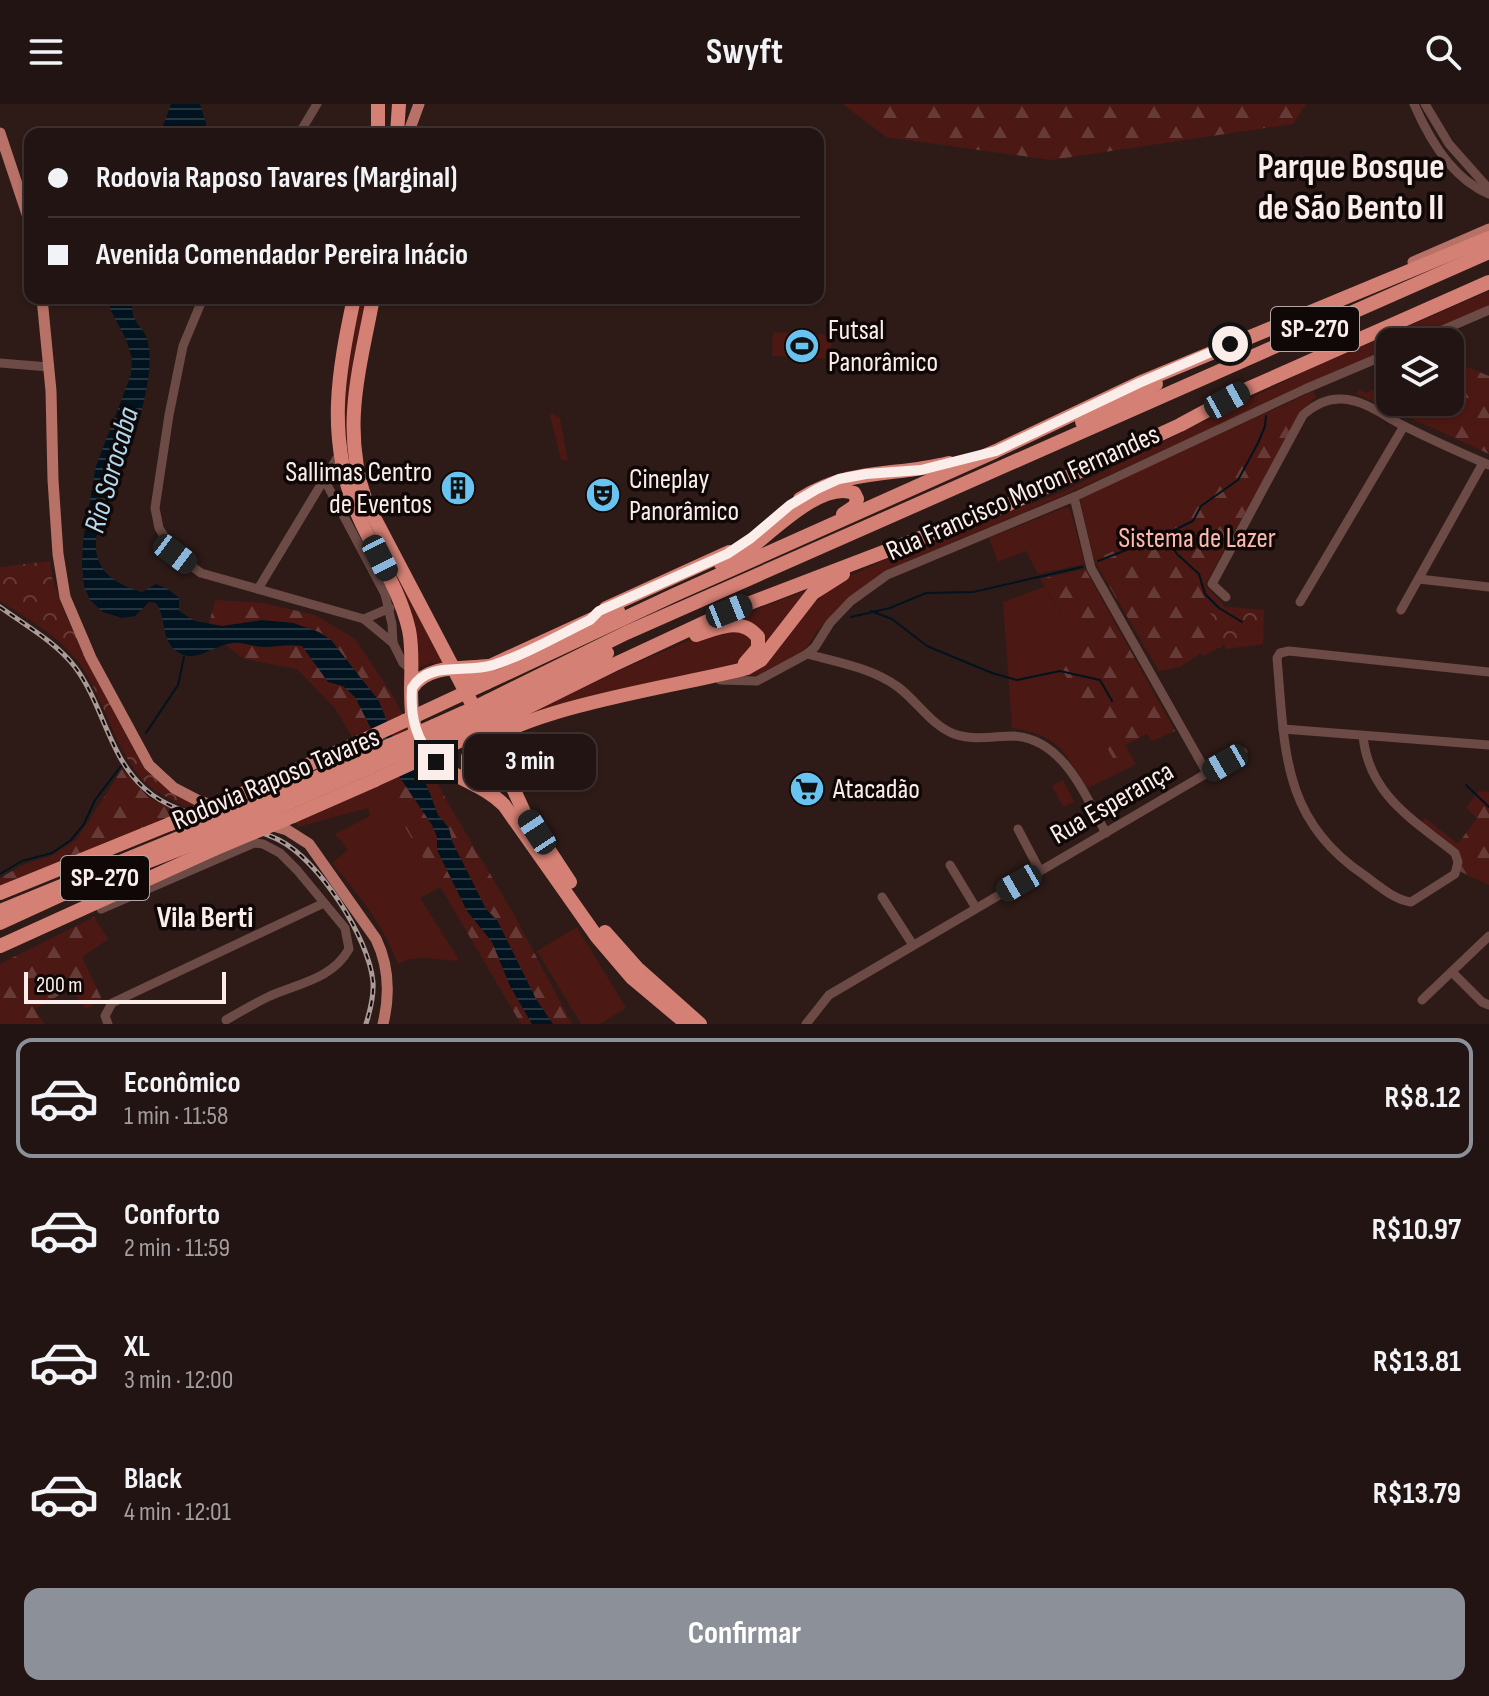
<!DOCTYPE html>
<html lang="pt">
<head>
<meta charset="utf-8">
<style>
	body { margin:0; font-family:"Sofia Sans Condensed",sans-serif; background:#2a1d1b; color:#f1f3f6; height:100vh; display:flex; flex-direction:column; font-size:30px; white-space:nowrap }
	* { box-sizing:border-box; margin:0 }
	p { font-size:26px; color:#a29e9f }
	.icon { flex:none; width:44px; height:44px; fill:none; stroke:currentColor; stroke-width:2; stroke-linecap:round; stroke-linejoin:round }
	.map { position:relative; height:920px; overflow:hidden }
	.drawer { display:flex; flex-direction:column; background:#221412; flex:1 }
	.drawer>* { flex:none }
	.top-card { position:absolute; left:24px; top:24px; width:800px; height:176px; border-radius:16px; box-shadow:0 2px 6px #0004,0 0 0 2px #3f3332; display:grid; align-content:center; height:176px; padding:0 24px; background:#221412 }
	.buttons { position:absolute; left:1376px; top:224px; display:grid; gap:16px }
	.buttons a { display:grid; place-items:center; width:88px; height:88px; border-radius:16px; background:#221412; box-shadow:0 2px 6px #0004,0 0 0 2px #3f3332; font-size:40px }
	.scale { position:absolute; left:24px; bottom:20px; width:202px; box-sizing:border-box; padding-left:8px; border:4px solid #fbedea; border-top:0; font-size:22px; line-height:28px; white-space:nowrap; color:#fbedea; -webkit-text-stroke:6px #100807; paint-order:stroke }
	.end { position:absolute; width:36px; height:36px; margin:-18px; border:10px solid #fbedea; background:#111; box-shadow:0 0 0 4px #111 }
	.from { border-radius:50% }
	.bubble { position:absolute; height:56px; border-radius:16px; background:#221412; box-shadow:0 2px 6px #0004,0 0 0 2px #3f3332; font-size:26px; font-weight:700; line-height:56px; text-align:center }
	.car { position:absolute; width:24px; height:48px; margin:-24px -12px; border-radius:10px; box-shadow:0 0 6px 2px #0007; background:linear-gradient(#222 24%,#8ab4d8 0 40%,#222 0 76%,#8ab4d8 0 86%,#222 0) }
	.top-card b { display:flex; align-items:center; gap:28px; height:76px; font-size:30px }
	.top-card b+b { border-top:2px solid #3f3332 }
	.top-card i { width:20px; height:20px; background:#f1f3f6 }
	ul { padding:14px 0 0; list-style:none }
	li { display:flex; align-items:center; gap:24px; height:120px; margin:0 16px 12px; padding:0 8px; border:4px solid transparent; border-radius:16px }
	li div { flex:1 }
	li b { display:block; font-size:30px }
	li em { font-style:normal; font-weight:700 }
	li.on { border-color:#8c9099 }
	li>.icon { width:72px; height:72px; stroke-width:1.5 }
	.button { display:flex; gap:16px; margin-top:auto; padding:16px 24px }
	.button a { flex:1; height:92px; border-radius:16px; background:#8c9099; color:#fff; font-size:32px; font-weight:700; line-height:92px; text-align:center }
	header { display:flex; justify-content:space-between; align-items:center; height:104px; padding:0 24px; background:#221412; font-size:36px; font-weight:700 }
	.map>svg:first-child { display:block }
	.grass { fill:#4b1813 }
	.forest { fill:url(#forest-firs) }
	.park { fill:url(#park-crowns) }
	.water { fill:url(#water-rules) }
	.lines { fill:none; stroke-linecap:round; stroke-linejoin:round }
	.stream { stroke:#00131f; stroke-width:2 }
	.minor { stroke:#6c4a45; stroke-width:9 }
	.major { stroke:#b77167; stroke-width:11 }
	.highway { stroke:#d58074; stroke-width:14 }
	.rail-casing { stroke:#ab9b98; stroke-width:5 }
	.rail { stroke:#100807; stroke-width:2; stroke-dasharray:6; stroke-linecap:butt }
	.highway-bridge { stroke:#d58074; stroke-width:14 }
	.route { stroke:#fbedea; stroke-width:10 }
	.labels { text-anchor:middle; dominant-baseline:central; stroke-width:7; stroke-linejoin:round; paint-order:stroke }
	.shield { fill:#100807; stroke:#b4a8a6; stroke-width:2 }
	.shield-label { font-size:26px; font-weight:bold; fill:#fbedea }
	.poi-label { font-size:28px; fill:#fbedea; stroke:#100807; text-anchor:start }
	.street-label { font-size:28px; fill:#fbedea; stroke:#100807 }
	.park-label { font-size:28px; fill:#feb9ae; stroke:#100807 }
	.water-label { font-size:30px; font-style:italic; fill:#afd9f0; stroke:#100807 }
	.neighbourhood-label { font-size:30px; font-weight:bold; fill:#fbedea; stroke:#100807 }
	.district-label { font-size:36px; font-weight:bold; fill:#fbedea; stroke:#100807 }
</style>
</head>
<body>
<header><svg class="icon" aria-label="menu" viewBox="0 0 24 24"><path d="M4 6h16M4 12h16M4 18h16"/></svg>Swyft<svg class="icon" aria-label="search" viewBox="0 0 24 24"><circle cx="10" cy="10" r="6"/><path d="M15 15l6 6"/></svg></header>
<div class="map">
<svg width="1489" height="920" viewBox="0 0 1489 920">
	<defs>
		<pattern id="forest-firs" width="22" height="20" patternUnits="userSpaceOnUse" patternTransform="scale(2)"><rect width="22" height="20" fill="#4b1813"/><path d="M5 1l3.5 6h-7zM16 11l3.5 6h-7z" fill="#663a36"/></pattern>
		<pattern id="park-crowns" width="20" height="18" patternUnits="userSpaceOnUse" patternTransform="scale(2)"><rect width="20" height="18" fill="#4b1813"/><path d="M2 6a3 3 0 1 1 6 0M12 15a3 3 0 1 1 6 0" fill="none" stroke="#663a36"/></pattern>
		<pattern id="water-rules" width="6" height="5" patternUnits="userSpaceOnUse" patternTransform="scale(2)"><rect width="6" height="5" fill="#00131f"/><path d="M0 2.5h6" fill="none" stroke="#263640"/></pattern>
	</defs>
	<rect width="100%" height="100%" fill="#2e1b18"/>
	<g class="grass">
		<polygon points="1489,187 1489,202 1405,238 1390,238 1390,244 1067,390 888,466 849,494 817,527 805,546 764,570 739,573 807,504 847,473 902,448 1062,388 1303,268"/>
		<polygon points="358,194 369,194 350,349 446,559 431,559 416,565 414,539 360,405 343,347 346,248"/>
		<polygon points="773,228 832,231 830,255 772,252"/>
		<polygon points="1359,285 1366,290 1372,285 1382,292 1390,287 1390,298 1448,298 1435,325 1356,290"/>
		<polygon points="1288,299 1233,369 1162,426 1094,456 1081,402 1081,395 1086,391"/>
		<polygon points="552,309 560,314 568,357 561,356 550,312"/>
		<polygon points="1066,403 1070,405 1085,460 1038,470 1026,447 998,458 989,434"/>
		<path d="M1044 483 1083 544 1058 557 1121 668 1086 685C1065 647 1058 631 1012 624L1003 498Z"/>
		<polygon points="807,486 757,551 751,519 739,512"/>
		<polygon points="742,525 753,535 752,544 739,558 497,625 627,563 709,528"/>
		<polygon points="1063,676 1074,698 1063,703 1052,682"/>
		<path d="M379 678 441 783 420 794 458 854 457 857 425 854 410 855 398 860C383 820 359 791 332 759L348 746 335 730 370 712 368 704 298 723 295 716Z"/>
		<polygon points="577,823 626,904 600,920 581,920 537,847"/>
	</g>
	<g class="forest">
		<polygon points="843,0 1306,0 1293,20 1051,56 886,33"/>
		<polygon points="1465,262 1489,272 1489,350 1435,325"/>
		<polygon points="1313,287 1316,293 1302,306 1205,481 1223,500 1224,503 1208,502 1224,541 1203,552 1201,549 1180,563 1159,567 1094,456 1162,425 1233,369 1288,299"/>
		<polygon points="1085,465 1175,627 1152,637 1147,630 1125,641 1136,660 1121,668 1057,557 1082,544 1040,475"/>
		<polygon points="215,496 263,499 315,511 355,535 392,590 448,699 512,807 572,920 521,920 335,604 297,565 244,555 215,533 209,520"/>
		<polygon points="122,665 148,693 180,709 0,785 0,774 25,760 51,752 77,735"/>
		<polygon points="1479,687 1489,688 1489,781 1459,767 1462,756 1422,719 1425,714 1458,740 1477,714 1466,704"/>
		<polygon points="94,813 108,835 82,853 102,896 86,905 70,885 35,905 44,920 0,920 0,860"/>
	</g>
	<g class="park">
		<path d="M50 457 52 474 68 517 146 660 197 701 187 704C175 697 160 691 149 682 117 653 106 599 82 563 62 533 29 516 0 497V463Z"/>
		<polygon points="1207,501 1264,506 1263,540 1226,545"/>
	</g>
	<g class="water">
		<polygon points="171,0 200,0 206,20 206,30 160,30"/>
		<path d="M109 194H134C128 215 138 217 146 232 151 244 150 263 148 275 144 302 135 332 126 358 117 381 93 421 96 445 98 471 121 482 142 488L156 480 168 485 179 494V507L195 517 222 522 262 516 293 519 319 528 331 536 379 597 393 633 427 682 438 711 449 724 452 737 486 805 497 816 536 895 553 920H532L510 882 492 838 467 807 437 746V733L432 721 384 650 355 593 343 582 328 578 302 542C288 540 277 543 264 543 254 543 242 538 233 539 212 541 193 563 174 545 161 533 166 512 156 499L149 498 135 512 122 514 103 508 90 496 84 482 82 462 83 437 96 362 131 271 132 254 126 235 110 205Z"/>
	</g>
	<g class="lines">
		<g class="stream">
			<polyline points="1166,432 1177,450 1199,470 1205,490 1219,504 1242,518"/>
			<polyline points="1098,457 1160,433 1193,417 1201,402 1238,376 1258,339 1265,322 1266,312"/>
			<polyline points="871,507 892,515 927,542 992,569 1017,576 1060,567 1100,576 1112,597"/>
			<polyline points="851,513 890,504 926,489 973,488 1082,463"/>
			<polyline points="146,629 178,581 184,553"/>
			<polyline points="1466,681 1489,703"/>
			<polyline points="0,770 22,757 52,749 71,736 84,720 95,696 121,662"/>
		</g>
		<g class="minor">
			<path d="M1414 0C1429 35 1452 75 1489 90"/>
			<polyline points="1425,0 1449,40 1489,85"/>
			<polyline points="299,30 317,0"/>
			<polyline points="203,194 183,242 169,311 155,404 159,424 175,450 201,469 364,515 393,539 403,559 412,566"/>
			<polyline points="1415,238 1489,206"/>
			<polyline points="0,259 49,263"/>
			<polyline points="324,375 385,490 392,520 393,539"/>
			<polyline points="1074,393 1091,464 1207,669"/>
			<polyline points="1419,475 1489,483"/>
			<polyline points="258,485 340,349"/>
			<path d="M1226 493 1212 480 1303 311C1314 301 1326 294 1342 295 1365 296 1384 312 1404 322 1432 336 1461 349 1489 361"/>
			<polyline points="1300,498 1404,322"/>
			<polyline points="1401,506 1483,359"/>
			<polyline points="364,515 390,504"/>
			<path d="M807 550C837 558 872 564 898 583 917 597 931 621 954 630 973 637 995 632 1014 632 1064 635 1085 692 1106 729"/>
			<polyline points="720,576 757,577 807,550 815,543 830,519 851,497 887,471 1074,393 1305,285 1390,249"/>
			<polyline points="1283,625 1489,641"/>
			<path d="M1363 632C1369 691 1412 715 1455 749L1458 758 1455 770 1411 798C1393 795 1379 782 1364 771 1281 715 1285 644 1277 554L1280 549 1289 547 1489 568"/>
			<polyline points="1018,725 1040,767"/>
			<polyline points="950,761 976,804"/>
			<polyline points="882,793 913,841"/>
			<path d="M101 805 254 739 263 740 280 749 297 766 345 824 349 845C332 875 300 879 270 892 255 899 240 908 226 916"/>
			<polyline points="1452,868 1482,898 1489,901"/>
			<polyline points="1422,896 1489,832"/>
			<polyline points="108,920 105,912 112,899 324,799"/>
			<polyline points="806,920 829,891 1243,648"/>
		</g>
		<g class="major">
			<polyline points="0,29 30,119"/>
			<polyline points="408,30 419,0"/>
			<polyline points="1413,158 1489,125"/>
			<polyline points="42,194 51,287 53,376 58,450 65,493 91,554 149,661 174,684 197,696 239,711"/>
			<path d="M270 721 287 726 309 740 376 835C389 862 390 891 383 920"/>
		</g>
		<g class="highway">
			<polyline points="378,0 378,30"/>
			<polyline points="397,30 399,0"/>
			<path d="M354 194C338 268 327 331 355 404 372 446 399 482 409 526 417 565 401 612 425 646 444 673 480 677 504 701L597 833 632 874 687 920"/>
			<path d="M373 194C359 268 341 324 366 398L491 636 524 708 570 778"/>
			<polyline points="1082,318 1156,280"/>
			<path d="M800 395C852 363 893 373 949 359"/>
			<path d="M721 460C731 456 741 451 749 445 773 427 822 376 854 389L857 395 855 402 843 410"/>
			<polyline points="606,504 729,448"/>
			<path d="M696 531C718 524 741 512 758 533V544L745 559"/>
			<polyline points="486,579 674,491 996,347 1139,279 1489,134"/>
			<path d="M412 584C427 560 463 565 489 562"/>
			<polyline points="466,587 470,575 492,561 590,516 618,507"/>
			<polyline points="488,597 626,529 1489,148"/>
			<polyline points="494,607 607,549"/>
			<polyline points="502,616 613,561 729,507 1009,400 1180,321 1245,286 1489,178"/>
			<polyline points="434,622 463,609"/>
			<polyline points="438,633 469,619"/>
			<polyline points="443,645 472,631"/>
			<path d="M478 681 468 665V653C508 604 683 582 747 564L761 556 813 489 843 470"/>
			<polyline points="242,690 353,641"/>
			<polyline points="261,698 363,653"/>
			<polyline points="279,703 368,664"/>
			<polyline points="293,712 375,676"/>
			<polyline points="0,789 170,720"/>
			<polyline points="0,807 191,729"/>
			<polyline points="0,819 61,791 211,733"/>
			<polyline points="605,828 637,864 700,920"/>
			<polyline points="0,842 214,745"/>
		</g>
		<g class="rail-casing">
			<path id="rail" d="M0 503C25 521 57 539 75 563 103 600 109 653 144 684 181 718 236 714 279 736 319 756 369 834 373 878 374 892 370 907 366 920"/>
		</g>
		<use href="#rail" class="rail"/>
		<g class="highway-bridge">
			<polyline points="463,609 488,597"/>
			<polyline points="469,619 494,607"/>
			<polyline points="472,631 502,616"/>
			<polyline points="353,641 486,579"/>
			<polyline points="363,653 434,622"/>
			<polyline points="368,664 438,633"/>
			<polyline points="375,676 443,645"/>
			<polyline points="170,720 242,690"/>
			<polyline points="191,729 261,698"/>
			<polyline points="211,733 279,703"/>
			<polyline points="214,745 293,712"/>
		</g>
	</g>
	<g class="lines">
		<path class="route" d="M436 658C416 637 410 613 412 584 429 556 466 570 493 561 525 551 559 531 590 516L599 507 727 450 751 434 790 401 817 385 839 375 866 370 921 366 996 347 1139 279 1230 240"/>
	</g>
	<defs>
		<g id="stadium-disc" transform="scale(1.8)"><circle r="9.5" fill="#69c3f1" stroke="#100807"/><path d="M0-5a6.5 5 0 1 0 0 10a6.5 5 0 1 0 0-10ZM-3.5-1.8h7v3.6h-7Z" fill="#111"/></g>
		<g id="building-disc" transform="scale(1.8)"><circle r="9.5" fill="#69c3f1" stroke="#100807"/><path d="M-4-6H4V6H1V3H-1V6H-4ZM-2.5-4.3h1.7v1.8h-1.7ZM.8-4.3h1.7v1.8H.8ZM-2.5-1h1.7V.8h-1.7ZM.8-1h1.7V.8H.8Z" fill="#111"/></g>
		<g id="theatre-disc" transform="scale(1.8)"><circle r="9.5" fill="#69c3f1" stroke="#100807"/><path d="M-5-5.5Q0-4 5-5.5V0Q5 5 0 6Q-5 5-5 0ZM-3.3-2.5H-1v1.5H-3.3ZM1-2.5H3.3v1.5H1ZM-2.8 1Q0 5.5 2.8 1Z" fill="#111"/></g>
		<g id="supermarket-disc" transform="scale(1.8)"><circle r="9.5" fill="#69c3f1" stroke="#100807"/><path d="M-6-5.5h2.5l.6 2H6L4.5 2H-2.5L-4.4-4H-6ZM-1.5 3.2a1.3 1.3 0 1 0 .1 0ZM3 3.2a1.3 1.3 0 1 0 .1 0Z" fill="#111"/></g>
	</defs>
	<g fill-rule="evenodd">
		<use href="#stadium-disc" x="802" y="242"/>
		<use href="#building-disc" x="458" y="384"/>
		<use href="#theatre-disc" x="603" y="391"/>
		<use href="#supermarket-disc" x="807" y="685"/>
	</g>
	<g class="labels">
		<g class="shield">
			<rect x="1271" y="203" width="88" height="44" rx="6"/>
			<rect x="61" y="752" width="88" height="44" rx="6"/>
		</g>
		<g class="shield-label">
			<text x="1315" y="225">SP-270</text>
			<text x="105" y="774">SP-270</text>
		</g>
		<g class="poi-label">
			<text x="828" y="226">Futsal<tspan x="828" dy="32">Panorâmico</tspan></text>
			<text x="432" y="368" text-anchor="end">Sallimas Centro<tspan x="432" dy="32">de Eventos</tspan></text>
			<text x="629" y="375">Cineplay<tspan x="629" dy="32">Panorâmico</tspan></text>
			<text x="833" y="685">Atacadão</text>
		</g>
		<g class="street-label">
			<text transform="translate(1023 389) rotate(-24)">Rua Francisco Moron Fernandes</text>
			<text transform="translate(276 675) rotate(-23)">Rodovia Raposo Tavares</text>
			<text transform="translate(1112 699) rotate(-30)">Rua Esperança</text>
		</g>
		<g class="park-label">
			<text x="1197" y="434">Sistema de Lazer</text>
		</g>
		<g class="water-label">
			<text transform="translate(112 366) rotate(-74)">Rio Sorocaba</text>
		</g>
		<g class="neighbourhood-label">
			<text x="205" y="814">Vila Berti</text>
		</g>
		<g class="district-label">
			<text x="1351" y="63">Parque Bosque<tspan x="1351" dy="41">de São Bento II</tspan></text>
		</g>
	</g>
</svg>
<div class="buttons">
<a><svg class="icon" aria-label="layers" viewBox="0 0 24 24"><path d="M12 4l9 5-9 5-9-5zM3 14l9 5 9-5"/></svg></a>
</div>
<div class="scale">200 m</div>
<i class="end from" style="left:1230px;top:240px"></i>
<i class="end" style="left:436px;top:658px"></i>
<div class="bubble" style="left:464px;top:630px;width:132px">3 min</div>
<i class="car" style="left:1227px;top:296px;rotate:61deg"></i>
<i class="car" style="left:175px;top:450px;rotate:127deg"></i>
<i class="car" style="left:380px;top:454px;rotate:153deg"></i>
<i class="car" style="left:729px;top:507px;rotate:68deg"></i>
<i class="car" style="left:1225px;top:659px;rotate:240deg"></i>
<i class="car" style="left:537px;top:728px;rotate:327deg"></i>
<i class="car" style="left:1019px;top:779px;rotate:240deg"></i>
<div class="top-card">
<b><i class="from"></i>Rodovia Raposo Tavares (Marginal)</b>
<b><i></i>Avenida Comendador Pereira Inácio</b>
</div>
</div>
<section class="drawer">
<ul>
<li class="on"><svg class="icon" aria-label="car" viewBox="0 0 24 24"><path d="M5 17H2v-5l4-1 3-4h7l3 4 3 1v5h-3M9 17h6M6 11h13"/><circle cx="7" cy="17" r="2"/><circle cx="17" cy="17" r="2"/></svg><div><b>Econômico</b><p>1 min · 11:58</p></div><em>R$8.12</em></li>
<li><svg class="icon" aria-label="car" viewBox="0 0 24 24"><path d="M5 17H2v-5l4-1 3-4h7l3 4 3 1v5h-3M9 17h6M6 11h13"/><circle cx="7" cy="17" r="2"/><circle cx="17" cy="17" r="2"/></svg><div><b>Conforto</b><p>2 min · 11:59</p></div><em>R$10.97</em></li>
<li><svg class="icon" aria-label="car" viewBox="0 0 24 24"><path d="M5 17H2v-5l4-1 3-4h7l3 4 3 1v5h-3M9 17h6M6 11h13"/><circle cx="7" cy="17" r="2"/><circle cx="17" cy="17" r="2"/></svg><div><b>XL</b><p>3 min · 12:00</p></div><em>R$13.81</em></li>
<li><svg class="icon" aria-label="car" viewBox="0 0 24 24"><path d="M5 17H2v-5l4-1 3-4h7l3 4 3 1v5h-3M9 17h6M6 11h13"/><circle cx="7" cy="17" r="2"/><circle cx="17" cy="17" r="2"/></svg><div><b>Black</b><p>4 min · 12:01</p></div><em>R$13.79</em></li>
</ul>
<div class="button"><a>Confirmar</a></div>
</section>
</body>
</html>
